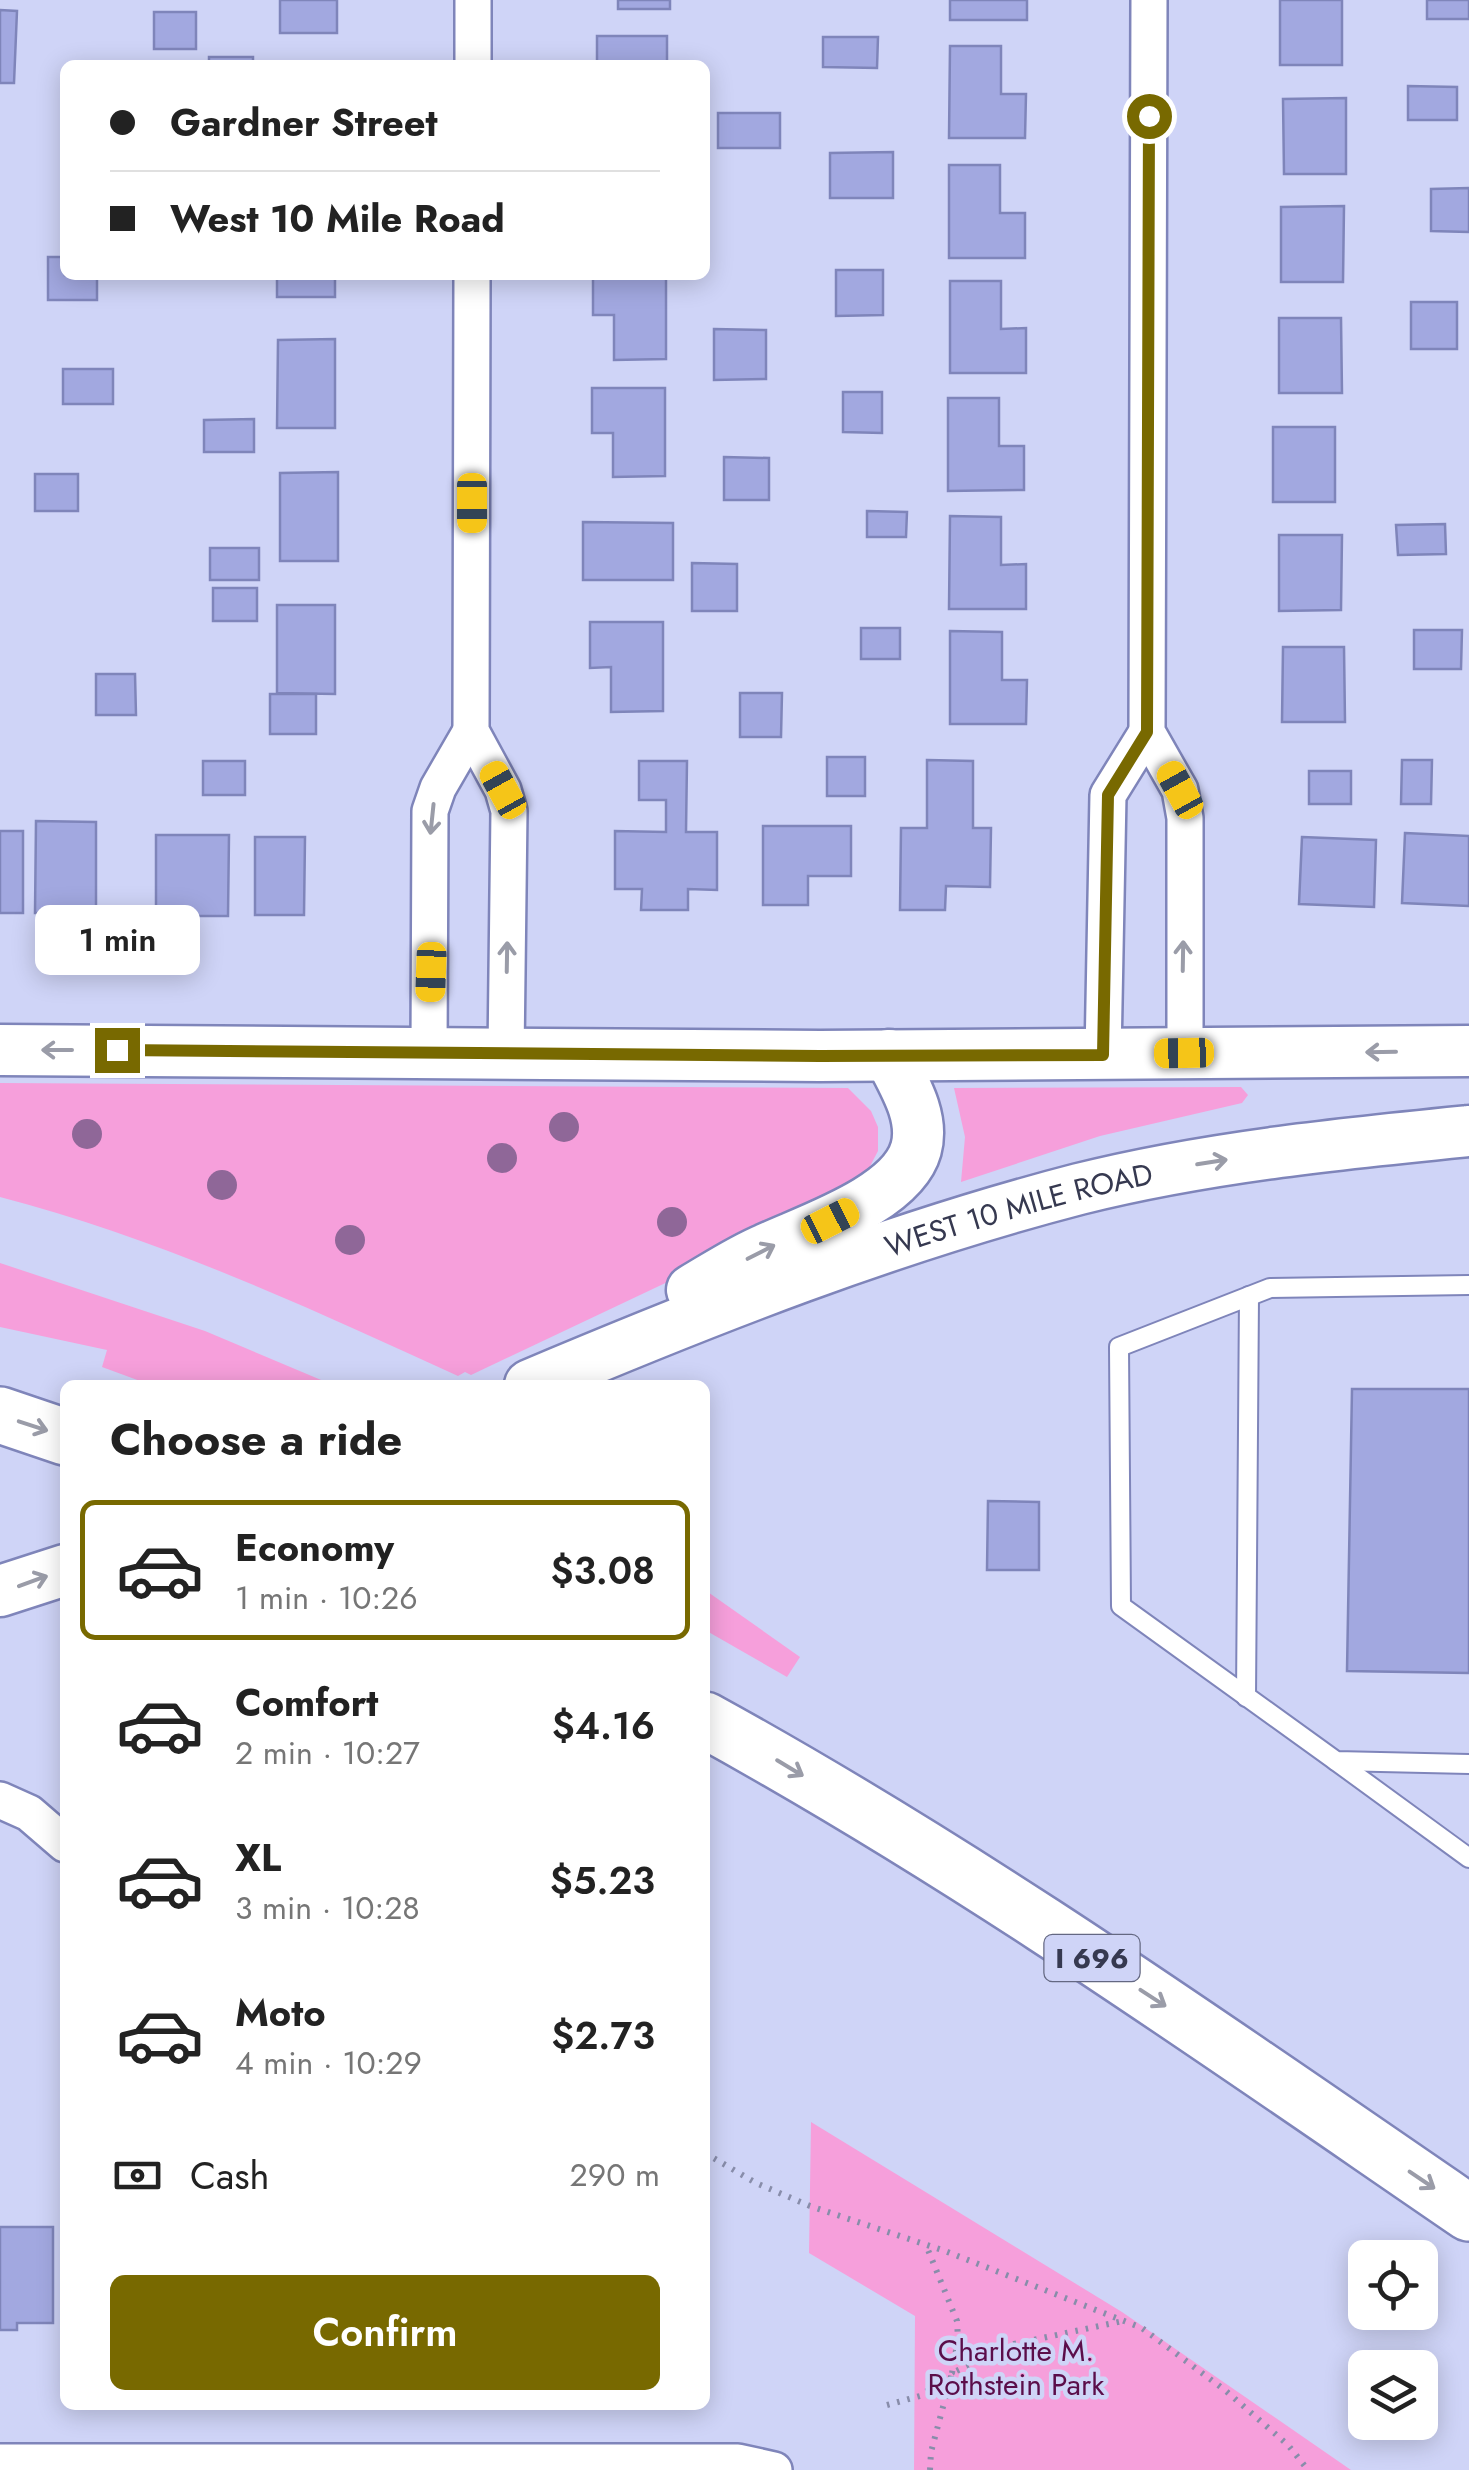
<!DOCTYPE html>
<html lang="en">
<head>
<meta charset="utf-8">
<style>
	body { margin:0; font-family:Jost,sans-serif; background:#f2f2f2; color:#222; height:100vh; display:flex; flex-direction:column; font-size:38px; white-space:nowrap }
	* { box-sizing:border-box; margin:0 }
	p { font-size:32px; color:#767676 }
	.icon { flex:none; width:55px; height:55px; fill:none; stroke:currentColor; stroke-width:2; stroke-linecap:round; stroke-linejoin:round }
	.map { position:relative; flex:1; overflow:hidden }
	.details { position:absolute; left:60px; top:1380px; width:650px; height:1030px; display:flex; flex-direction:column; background:#fff; border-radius:15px; box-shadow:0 5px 25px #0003 }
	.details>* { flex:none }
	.banner { position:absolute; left:60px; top:60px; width:650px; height:220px; border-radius:15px; box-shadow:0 5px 25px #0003; display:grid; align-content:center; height:220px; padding:0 50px; background:#fff }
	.fabs { position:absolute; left:1348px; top:2240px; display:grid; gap:20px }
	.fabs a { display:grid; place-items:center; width:90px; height:90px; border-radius:15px; background:#fff; box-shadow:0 5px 25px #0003; font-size:50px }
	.end { position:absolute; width:45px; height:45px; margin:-22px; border:12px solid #786900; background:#fff; box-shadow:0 0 0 5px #fff }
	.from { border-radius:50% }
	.bubble { position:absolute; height:70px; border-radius:15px; background:#fff; box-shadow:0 5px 25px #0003; font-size:32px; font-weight:600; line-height:70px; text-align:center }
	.car { position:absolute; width:30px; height:60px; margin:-30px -15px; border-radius:12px; box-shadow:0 0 8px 2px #0007; background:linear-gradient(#f5c518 24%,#345 0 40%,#f5c518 0 76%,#345 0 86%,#f5c518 0) }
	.banner b { display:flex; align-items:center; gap:35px; height:95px; font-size:38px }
	.banner b+b { border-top:2px solid #e0e0e0 }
	.banner i { width:25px; height:25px; background:#222 }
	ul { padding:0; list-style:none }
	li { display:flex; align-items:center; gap:30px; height:140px; margin:0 20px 15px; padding:0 30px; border:5px solid transparent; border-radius:15px }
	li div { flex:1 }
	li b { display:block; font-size:38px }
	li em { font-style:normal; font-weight:600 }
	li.on { border-color:#786900 }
	li>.icon { width:90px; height:90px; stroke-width:1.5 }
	h2 { padding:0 50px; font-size:45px; line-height:120px }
	.pay { display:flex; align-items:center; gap:25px; height:110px; padding:0 50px; font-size:38px }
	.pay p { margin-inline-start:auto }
	.primary-button { display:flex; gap:20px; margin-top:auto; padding:20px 50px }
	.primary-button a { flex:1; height:115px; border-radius:15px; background:#786900; color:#fff; font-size:40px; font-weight:600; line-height:115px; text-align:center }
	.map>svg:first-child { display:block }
	.green { fill:#f69fdb }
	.building { fill:#a2a8e0; stroke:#7f85ba; stroke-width:2.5 }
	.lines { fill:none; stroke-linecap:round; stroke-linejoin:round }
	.lane-casing { stroke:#7f85ba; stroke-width:22 }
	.street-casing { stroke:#7f85ba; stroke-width:40 }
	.secondary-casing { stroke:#7f85ba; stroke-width:55 }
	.highway-casing { stroke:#7f85ba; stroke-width:60 }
	.path { stroke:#888daa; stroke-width:6; stroke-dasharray:2.5 8; stroke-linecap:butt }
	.lane { stroke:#fff; stroke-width:18 }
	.street { stroke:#fff; stroke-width:35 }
	.secondary { stroke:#fff; stroke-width:50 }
	.highway { stroke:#fff; stroke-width:55 }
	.tree { fill:#8f6798 }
	.oneway { stroke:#9a9ca8 }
	.route { stroke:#786900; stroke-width:12 }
	.labels { text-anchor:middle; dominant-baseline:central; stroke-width:9; stroke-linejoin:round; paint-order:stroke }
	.shield { fill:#cfd4f7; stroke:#646882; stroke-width:2.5 }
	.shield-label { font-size:28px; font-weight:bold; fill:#363950 }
	.street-label { font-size:30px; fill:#363950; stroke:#cfd4f7 }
	.park-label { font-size:30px; fill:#5b0d4a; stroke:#cfd4f7 }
</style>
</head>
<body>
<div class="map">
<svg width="1469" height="2470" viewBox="0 0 1469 2470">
	<rect width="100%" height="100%" fill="#cfd4f7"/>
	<g class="green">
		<path d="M0 1083 848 1088 871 1111 878 1127V1151L867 1172 807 1216 471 1375 465 1372 458 1376C308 1307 160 1239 0 1197Z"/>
		<polygon points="1241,1087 1248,1095 1242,1103 1100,1136 961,1182 965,1137 954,1088"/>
		<polygon points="0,1263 205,1331 333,1385 151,1385 102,1367 107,1350 0,1327"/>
		<polygon points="705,1590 800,1657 787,1677 705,1630"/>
		<polygon points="811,2122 1122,2312 1351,2470 914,2470 915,2316 809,2253"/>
	</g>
	<g class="building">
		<rect x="280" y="0" width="57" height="33"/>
		<rect x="618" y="0" width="52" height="9"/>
		<rect x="950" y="0" width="77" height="20"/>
		<rect x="1280" y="0" width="62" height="65"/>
		<rect x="1427" y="0" width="42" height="19"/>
		<polygon points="0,10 17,11 14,83 0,83"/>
		<rect x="154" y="12" width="42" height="37"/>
		<rect x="597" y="36" width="70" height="29"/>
		<polygon points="823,37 878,37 877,68 823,67"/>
		<polygon points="950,46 1001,46 1001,94 1026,94 1025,138 949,138"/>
		<rect x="209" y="57" width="44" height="8"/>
		<polygon points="1408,86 1457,87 1457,120 1408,120"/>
		<polygon points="1346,98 1346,174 1284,174 1283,99"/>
		<rect x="718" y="113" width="62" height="35"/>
		<polygon points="893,152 893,198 830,198 830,153"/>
		<polygon points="949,165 1000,165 1000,213 1025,213 1025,258 949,258"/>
		<polygon points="1469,188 1469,232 1431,231 1431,189"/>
		<polygon points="1344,206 1343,282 1281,282 1281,207"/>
		<polygon points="48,257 65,257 65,275 97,275 97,300 48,300"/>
		<polygon points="836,270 883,270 883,315 836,316"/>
		<rect x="277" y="275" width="58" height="22"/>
		<polygon points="593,275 666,275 666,359 614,360 614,315 593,315"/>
		<polygon points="950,281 1001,281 1001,329 1026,328 1026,373 950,373"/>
		<rect x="1411" y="302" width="46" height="47"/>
		<polygon points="1279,318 1341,318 1342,393 1279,393"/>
		<polygon points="714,329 766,330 766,379 714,380"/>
		<polygon points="335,339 335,428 277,428 278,340"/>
		<rect x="63" y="369" width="50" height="35"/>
		<polygon points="592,388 665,388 665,476 613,477 613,433 592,433"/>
		<polygon points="843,392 882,392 882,433 843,432"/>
		<polygon points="948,398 999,398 999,446 1024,446 1024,490 948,491"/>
		<polygon points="254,419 254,452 204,452 204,420"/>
		<rect x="1273" y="427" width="62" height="75"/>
		<polygon points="724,457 769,458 769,500 724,500"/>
		<polygon points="338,472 338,561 280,561 280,473"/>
		<rect x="35" y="474" width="43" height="37"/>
		<polygon points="867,511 907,512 906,537 867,537"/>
		<polygon points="950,516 1001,517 1001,565 1026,564 1026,609 949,609"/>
		<polygon points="583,522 673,523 673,580 583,580"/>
		<polygon points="1445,524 1446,554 1398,555 1396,525"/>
		<polygon points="1279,535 1342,535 1341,610 1279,611"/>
		<rect x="210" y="548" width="49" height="32"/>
		<polygon points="692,563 737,564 737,611 692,611"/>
		<rect x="213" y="588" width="44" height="33"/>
		<polygon points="277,605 335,605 335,694 277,693"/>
		<polygon points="590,622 663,622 663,711 611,712 611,667 590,668"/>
		<rect x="861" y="628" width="39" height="31"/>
		<polygon points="1414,630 1462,630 1461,669 1414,669"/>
		<polygon points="950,631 1002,632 1002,680 1027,680 1026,724 950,724"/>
		<polygon points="1283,647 1344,647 1345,722 1282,722"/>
		<polygon points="96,674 135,674 136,715 96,715"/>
		<polygon points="740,693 782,693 781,737 740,737"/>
		<rect x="270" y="694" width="46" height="40"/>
		<rect x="827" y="757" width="38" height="39"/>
		<polygon points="927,760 973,761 973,828 991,828 990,887 946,886 945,910 900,910 901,828 927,828"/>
		<polygon points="1402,760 1432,760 1431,804 1401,804"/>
		<rect x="203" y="761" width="42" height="34"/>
		<polygon points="639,761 687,761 686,832 717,832 717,890 688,889 688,910 641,910 642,889 615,889 615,831 666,832 666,800 639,800"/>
		<rect x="1309" y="771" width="42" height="33"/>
		<polygon points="36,821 96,822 96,912 35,913"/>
		<polygon points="763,826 851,826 851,876 808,876 808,905 763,905"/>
		<rect x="0" y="831" width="23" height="82"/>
		<polygon points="1405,833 1469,836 1469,906 1402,903"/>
		<polygon points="156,835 229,835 228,916 156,916"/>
		<polygon points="255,837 305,837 304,915 255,915"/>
		<polygon points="1302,837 1376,840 1374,907 1299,904"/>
		<polygon points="1352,1389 1469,1389 1469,1673 1347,1671"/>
		<polygon points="988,1501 1039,1502 1039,1570 987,1570"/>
		<polygon points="0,2227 53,2227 53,2323 17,2323 17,2330 0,2330"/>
	</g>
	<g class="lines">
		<g class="lane-casing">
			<g id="lane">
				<polyline points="1469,1285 1270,1288 1119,1347 1121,1606 1336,1761 1469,1764"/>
				<polyline points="1246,1697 1249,1296"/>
				<polyline points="1336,1761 1469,1858"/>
			</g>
		</g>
		<g class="street-casing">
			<g id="street">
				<polyline points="1149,0 1147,732 1180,790 1185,818 1185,1053"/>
				<polyline points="473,65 473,0"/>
				<polyline points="472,275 471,731 503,790 509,811 506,1054"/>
				<polyline points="429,1052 430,811 438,788 471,731"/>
				<polyline points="1103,1055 1108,795 1147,732"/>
				<polyline points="0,1800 29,1813 65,1844"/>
				<polyline points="0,2462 738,2462 774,2470"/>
			</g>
		</g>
		<g class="secondary-casing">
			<g id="secondary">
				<polyline points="0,1050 820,1056 1469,1051"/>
				<path d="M692 1290C716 1276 740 1260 766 1249 809 1229 902 1199 916 1149 925 1116 903 1083 889 1055"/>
				<path id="s1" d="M530 1385C710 1309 890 1238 1079 1189 1207 1157 1339 1144 1469 1131"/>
				<polyline points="0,1591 65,1570"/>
			</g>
		</g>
		<g class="highway-casing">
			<g id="highway">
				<polyline points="0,1415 65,1437"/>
				<path d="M705 1720C971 1866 1219 2042 1469 2213"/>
			</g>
		</g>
		<g class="path">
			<polyline points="705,2153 756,2183 810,2206 945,2251 1142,2328 1226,2391 1288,2445 1308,2470"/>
			<polyline points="887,2405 920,2396 952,2373 958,2339 957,2321 926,2245"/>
			<polyline points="930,2470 931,2452 952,2373 1014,2344 1123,2321"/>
		</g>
		<use href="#lane" class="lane"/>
		<use href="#street" class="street"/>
		<use href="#secondary" class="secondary"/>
		<use href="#highway" class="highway"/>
	</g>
	<g class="tree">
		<circle cx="564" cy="1127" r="15"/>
		<circle cx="87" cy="1134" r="15"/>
		<circle cx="502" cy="1158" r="15"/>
		<circle cx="222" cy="1185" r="15"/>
		<circle cx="672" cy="1222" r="15"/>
		<circle cx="350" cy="1240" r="15"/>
	</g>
	<defs><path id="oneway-shaft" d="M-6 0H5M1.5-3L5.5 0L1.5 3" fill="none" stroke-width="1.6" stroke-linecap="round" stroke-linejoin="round" transform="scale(2.5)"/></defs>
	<g class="oneway">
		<use href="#oneway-shaft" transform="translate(432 819) rotate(96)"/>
		<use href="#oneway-shaft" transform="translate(1183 956) rotate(-89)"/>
		<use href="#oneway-shaft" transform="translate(507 957) rotate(-89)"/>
		<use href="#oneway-shaft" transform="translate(57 1050) rotate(-180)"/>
		<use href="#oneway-shaft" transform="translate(1381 1052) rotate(179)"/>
		<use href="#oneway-shaft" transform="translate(1212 1162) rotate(-9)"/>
		<use href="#oneway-shaft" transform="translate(761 1252) rotate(-27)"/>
		<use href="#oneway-shaft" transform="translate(33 1426) rotate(18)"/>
		<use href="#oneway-shaft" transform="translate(33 1581) rotate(-20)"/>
		<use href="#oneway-shaft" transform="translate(790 1768) rotate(31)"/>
		<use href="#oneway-shaft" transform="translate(1153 1998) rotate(33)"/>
		<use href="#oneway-shaft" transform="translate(1422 2180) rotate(34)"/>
	</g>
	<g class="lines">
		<polyline class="route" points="117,1050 820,1056 1103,1055 1108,795 1147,732 1149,116"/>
	</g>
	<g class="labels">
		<rect class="shield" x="1044.5" y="1935" width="95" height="46" rx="8"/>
		<g class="shield-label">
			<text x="1092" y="1958">I 696</text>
		</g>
		<g class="street-label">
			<text stroke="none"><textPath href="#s1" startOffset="520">WEST 10 MILE ROAD</textPath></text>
		</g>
		<g class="park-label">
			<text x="1016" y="2350">Charlotte M.<tspan x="1016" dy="34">Rothstein Park</tspan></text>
		</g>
	</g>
</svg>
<div class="fabs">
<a><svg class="icon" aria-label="locate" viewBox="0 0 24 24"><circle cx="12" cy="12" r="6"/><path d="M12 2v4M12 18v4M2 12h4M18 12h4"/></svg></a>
<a><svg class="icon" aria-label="layers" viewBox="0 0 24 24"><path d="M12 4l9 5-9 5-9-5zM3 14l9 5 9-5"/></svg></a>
</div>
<i class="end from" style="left:1149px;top:116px"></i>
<i class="end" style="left:117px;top:1050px"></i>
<div class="bubble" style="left:35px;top:905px;width:165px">1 min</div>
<i class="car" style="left:472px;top:503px;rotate:180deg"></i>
<i class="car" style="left:503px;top:790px;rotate:331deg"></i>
<i class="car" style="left:1180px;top:790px;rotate:331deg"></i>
<i class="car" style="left:431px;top:972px;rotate:182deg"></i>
<i class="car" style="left:1184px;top:1053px;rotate:269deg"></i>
<i class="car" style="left:830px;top:1221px;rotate:63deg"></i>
<div class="banner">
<b><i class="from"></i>Gardner Street</b>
<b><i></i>West 10 Mile Road</b>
</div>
<section class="details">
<h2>Choose a ride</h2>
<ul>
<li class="on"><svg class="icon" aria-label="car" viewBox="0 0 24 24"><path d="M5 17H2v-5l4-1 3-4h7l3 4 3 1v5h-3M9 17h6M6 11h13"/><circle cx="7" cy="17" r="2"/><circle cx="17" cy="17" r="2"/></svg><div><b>Economy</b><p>1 min · 10:26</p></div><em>$3.08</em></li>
<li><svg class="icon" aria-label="car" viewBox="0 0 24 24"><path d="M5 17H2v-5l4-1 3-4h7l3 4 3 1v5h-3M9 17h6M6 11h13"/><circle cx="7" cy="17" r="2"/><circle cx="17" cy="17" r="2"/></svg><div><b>Comfort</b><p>2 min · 10:27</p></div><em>$4.16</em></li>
<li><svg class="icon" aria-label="car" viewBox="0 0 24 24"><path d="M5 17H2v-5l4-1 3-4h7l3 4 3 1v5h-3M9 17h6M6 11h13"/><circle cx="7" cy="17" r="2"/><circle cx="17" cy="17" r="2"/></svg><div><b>XL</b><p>3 min · 10:28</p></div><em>$5.23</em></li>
<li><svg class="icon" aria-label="car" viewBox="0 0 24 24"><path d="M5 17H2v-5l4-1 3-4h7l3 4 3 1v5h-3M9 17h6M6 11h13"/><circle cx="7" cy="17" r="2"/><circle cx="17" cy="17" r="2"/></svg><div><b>Moto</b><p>4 min · 10:29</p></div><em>$2.73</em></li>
</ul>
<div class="pay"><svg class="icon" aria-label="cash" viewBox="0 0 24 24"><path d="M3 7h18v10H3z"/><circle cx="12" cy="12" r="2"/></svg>Cash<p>290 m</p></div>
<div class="primary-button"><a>Confirm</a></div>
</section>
</div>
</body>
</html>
